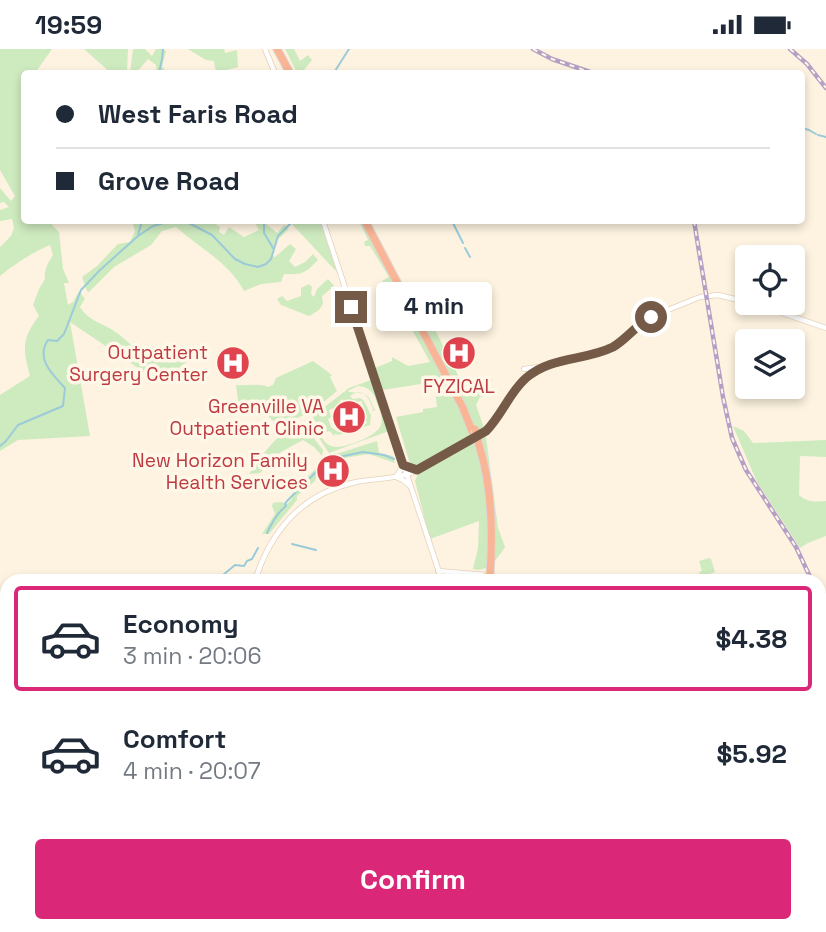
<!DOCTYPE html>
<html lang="en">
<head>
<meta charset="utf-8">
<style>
	body { margin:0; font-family:"Space Grotesk",sans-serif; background:#f6f6f7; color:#1f2937; height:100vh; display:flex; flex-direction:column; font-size:26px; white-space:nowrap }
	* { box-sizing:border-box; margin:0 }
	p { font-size:23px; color:#747a83 }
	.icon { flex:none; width:38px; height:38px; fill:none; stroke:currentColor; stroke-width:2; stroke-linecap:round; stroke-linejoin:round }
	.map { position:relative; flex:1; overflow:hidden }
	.drawer { position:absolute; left:0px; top:525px; width:826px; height:359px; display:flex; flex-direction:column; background:#fff; border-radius:21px 21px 0 0; box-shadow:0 4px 10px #0003 }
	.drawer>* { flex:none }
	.banner { position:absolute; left:21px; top:21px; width:784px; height:154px; border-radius:7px; box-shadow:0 4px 10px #0003; display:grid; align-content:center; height:154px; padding:0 35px; background:#fff }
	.controls { position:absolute; left:735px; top:196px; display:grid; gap:14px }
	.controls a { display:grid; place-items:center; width:70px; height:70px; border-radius:7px; background:#fff; box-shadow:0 4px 10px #0003; font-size:35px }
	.end { position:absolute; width:32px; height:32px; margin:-16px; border:9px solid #745a47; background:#fff; box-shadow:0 0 0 4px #fff }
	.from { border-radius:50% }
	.bubble { position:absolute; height:49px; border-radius:7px; background:#fff; box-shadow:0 4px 10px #0003; font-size:23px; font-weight:700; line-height:49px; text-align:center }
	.banner b { display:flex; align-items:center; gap:24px; height:66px; font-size:26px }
	.banner b+b { border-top:2px solid #e0e1e3 }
	.banner i { width:18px; height:18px; background:#1f2937 }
	ul { padding:12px 0 0; list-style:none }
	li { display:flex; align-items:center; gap:21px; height:105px; margin:0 14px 10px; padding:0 21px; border:4px solid transparent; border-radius:7px }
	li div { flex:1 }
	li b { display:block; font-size:26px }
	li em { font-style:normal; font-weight:700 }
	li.active { border-color:#db2777 }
	li>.icon { width:63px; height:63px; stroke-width:1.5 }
	.button { display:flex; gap:14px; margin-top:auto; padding:14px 35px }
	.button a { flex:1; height:80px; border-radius:7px; background:#db2777; color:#fff; font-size:28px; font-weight:700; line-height:80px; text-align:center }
	.status { display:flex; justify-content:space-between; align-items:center; height:49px; padding:0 35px; background:#fff; direction:ltr }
	.status svg { height:19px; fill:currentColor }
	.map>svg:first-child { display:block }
	.green { fill:#ceeabf; fill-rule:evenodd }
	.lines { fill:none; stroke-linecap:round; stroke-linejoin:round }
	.stream { stroke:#9bcbd8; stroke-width:2 }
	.secondary-casing { stroke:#e6d1ba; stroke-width:6 }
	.primary-casing { stroke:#ded7d3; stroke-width:7 }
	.motorway-casing { stroke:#ded7d3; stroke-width:9 }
	.secondary { stroke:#fff; stroke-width:4.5 }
	.primary { stroke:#fddd97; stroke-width:5 }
	.motorway { stroke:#f9b595; stroke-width:7 }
	.rail-casing { stroke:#b69fc5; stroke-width:4.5 }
	.rail { stroke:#fff7e7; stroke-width:2; stroke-dasharray:5; stroke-linecap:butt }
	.motorway-bridge-casing { stroke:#ded7d3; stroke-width:9; stroke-linecap:butt }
	.motorway-bridge { stroke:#f9b595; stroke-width:7 }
	.route { stroke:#745a47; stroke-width:9 }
	.labels { text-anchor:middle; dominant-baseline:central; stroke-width:7; stroke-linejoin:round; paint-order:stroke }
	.health-label { font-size:19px; fill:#be3a42; stroke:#fff7e7; text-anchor:end }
</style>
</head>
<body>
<div class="status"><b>19:59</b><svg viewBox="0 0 49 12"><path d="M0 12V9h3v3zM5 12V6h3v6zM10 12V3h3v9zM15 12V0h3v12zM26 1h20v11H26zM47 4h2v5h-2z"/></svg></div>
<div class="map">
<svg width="826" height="883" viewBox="0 0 826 883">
	<rect width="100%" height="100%" fill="#fdf3e0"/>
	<g class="green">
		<path d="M0 0H52L35 24H24V172H51L52 176 59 183 63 220 69 234H64L68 256 73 253 79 242 85 250 80 258C88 271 99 273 111 280 124 288 138 303 150 312L160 303 184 313 195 307 159 333 70 273 90 387 18 391 0 402V346L30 327C23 301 21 290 39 267L33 256 39 240 45 230C44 220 48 214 53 206L50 196C31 204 15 215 0 227V198L11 187 14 179 12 170 0 172V161L9 158 4 153 0 154V139L11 152 15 147 0 121Z"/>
		<polygon points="84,0 128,0 127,24 111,24"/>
		<polygon points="133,0 145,0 152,7 156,0 163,0 166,2 162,18 168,24 163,24 161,22 160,24 157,24 156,16 148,10 136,24 130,24"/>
		<polygon points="188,0 224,0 225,4 237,1 238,18 216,24 214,12 206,11"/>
		<polygon points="285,0 294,0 300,12 308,6 312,11 304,21 305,24 297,24"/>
		<path d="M132 172H162V175L178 172H210L220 178 219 183 224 186 229 178 244 188 259 181 254 172H268L266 175 277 184 284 176 289 180 275 193 272 207 275 208 290 195 296 200 289 212 295 218 305 213 313 205 318 211C305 224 303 226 284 225L281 233 261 235 244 242C228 212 200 200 176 178L162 182 151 196 114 218 89 243 87 242 82 228 97 217 118 195 130 193 135 182Z"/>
		<polygon points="289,172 322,172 338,221 337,222 334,220"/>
		<polygon points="359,172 362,172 405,254 387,268 387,256 394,247 389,234 383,234 382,232 389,228 370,197 365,197 364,193 368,191"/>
		<polygon points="328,230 334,237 322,247 323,255 319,261 309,267 281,256 277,250 282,247 287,252 301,247 301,239 309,235 312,238 311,245 314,248 317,240"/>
		<polygon points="427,265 460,330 486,329 492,330 485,347 480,348 476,356 484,379 415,418 410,415 396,368 423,363 423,360 437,358 434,333 382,341 375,319 392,312 392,308 408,317 430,313 410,277"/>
		<path d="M313 312 332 326 330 328 337 342 314 361 289 373 286 370 276 375 258 356 238 352 236 336C247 337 259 334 268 338L273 336 276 329Z"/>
		<path d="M371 331 378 343 389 382 329 404 319 389 313 367 349 339ZM358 337C369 338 374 343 377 354 380 361 383 369 381 376 378 387 347 398 337 398 328 398 323 392 320 385L330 382 334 387 335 385 338 386 370 376 371 366C368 361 366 352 360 349L353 350 350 347C363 338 369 348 373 360L372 362 376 361 374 360C368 342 365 345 349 343L348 342ZM343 350V354L348 353 352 355 361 352 362 353 367 369 365 370 367 374 362 376 357 367 350 368 352 374 349 375 348 368 341 373 342 382 338 383 331 378 328 370 331 368 329 361 342 356V353L339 352Z"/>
		<path d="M307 372 309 383 323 401 322 407 314 398 303 391 281 403 260 424 249 425C265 402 280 380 307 372Z"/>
		<path d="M733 377 744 382 753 394 826 391V408L800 407 799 446C806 453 816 453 826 452V487L808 494 800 499 757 433Z"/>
		<path d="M483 388H486L498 479 505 498C497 510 488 524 473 520L478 499 479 472 430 490 415 432 418 425Z"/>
		<polygon points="377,392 379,404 393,407 395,414 369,405 338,410 317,425 315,432 297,447 297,451 269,485 262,485 275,465 272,457 273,454 281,453 287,455 292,450 293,443 326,409 333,406"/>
		<polygon points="709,509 711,510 715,523 701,528 699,523 702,522 699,512"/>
	</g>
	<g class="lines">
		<g class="stream">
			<polyline points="335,22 349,0"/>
			<polyline points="159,24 162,10 163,0"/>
			<polyline points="802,79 809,81 816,85"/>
			<polyline points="818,86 826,88"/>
			<polyline points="185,172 212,186 235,210 245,215 258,218 266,215 271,210 278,187 293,172"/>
			<polyline points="264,172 264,184 273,199"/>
			<polyline points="452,172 463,194"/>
			<polyline points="138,186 142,172"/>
			<polyline points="465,199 470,208"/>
			<path d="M0 397 6 392 18 376 63 357 65 339C53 326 35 310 48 291L57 292 64 285 81 241 100 221 138 187 153 177 171 172"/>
			<path d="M267 484C272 474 277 464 286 457L285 455 287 452 323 416 334 409 363 403 384 406 394 410"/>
			<polyline points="292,495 316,501"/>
			<polyline points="211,532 223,526 235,516 244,517 247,512 252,510 258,499"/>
			<polyline points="0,626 7,625"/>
			<polyline points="819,634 826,631"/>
			<polyline points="819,695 826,698"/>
			<polyline points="157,877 159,883"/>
			<polyline points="647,877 650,883"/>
		</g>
		<g class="secondary-casing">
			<g id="secondary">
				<polyline points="265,0 275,24"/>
				<polyline points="323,172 442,532"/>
				<polyline points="753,254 826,279"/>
				<polyline points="524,320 540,318"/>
				<polyline points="403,417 396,428 403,431 410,437"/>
				<polyline points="438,522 486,526"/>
				<path d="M255 532C270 483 301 446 352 434 372 429 392 431 411 424L486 382 520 335 530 325 544 317 610 299 648 269 700 248 718 246 747 253"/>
				<polyline points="819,799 826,778"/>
				<polyline points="86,877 87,883"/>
				<polyline points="394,877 395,883"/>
				<polyline points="806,877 806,883"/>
			</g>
		</g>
		<g class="primary-casing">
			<g id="primary">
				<polyline points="486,532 486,526"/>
				<polyline points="510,883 510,877"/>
			</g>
		</g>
		<g class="motorway-casing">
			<g id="motorway">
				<polyline points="277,0 290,24"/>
				<polyline points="365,172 463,359 472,382"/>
				<path d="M479 396C492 437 493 483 490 526"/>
			</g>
		</g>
		<use href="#secondary" class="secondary"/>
		<use href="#primary" class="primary"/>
		<use href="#motorway" class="motorway"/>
		<g class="rail-casing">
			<g id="rail">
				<polyline points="533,0 552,10 593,24"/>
				<polyline points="790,0 807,15 826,39"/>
				<polyline points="694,172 723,348 732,389 746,421 796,498 812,532"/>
				<polyline points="819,553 826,582"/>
				<polyline points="819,707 826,681"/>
				<polyline points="741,883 742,877"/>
			</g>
		</g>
		<use href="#rail" class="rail"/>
		<g class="motorway-bridge-casing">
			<polyline id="motorway-bridge" points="475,380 479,396"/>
		</g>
		<use href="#motorway-bridge" class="motorway-bridge"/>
	</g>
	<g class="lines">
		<path class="route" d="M351 258 403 416 417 421 486 382C502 366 509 344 526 329 551 307 585 312 613 298 627 290 637 275 651 268"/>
	</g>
	<defs>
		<g id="hospital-disc" transform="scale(1.75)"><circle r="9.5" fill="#e0444e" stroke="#fff7e7"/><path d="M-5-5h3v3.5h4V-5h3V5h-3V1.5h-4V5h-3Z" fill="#fff"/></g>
	</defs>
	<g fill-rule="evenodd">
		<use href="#hospital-disc" x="459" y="304"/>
		<use href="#hospital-disc" x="233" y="314"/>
		<use href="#hospital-disc" x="349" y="368"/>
		<use href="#hospital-disc" x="333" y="422"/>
	</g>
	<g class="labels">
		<g class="health-label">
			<text x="208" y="303">Outpatient<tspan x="208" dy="22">Surgery Center</tspan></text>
			<text x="459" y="337" text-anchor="middle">FYZICAL</text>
			<text x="324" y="357">Greenville VA<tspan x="324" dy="22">Outpatient Clinic</tspan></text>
			<text x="308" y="411">New Horizon Family<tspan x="308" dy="22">Health Services</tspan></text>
		</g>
	</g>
</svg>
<div class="controls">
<a><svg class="icon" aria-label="locate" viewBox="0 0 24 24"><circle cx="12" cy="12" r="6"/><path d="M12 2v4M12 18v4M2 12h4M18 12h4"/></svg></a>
<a><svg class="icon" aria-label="layers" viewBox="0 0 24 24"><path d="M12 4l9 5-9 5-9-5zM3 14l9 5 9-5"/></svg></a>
</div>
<i class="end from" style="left:651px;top:268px"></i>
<i class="end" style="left:351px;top:258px"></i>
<div class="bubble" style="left:376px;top:233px;width:116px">4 min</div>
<div class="banner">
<b><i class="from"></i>West Faris Road</b>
<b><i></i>Grove Road</b>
</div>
<section class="drawer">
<ul>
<li class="active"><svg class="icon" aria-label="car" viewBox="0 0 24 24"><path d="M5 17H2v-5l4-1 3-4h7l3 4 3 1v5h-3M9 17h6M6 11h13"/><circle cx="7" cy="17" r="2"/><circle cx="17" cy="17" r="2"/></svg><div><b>Economy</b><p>3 min · 20:06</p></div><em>$4.38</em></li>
<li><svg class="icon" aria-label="car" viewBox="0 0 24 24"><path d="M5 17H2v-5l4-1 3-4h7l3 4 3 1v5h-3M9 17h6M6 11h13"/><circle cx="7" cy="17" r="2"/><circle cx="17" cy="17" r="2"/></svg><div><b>Comfort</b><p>4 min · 20:07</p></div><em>$5.92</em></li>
</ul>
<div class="button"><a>Confirm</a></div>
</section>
</div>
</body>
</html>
